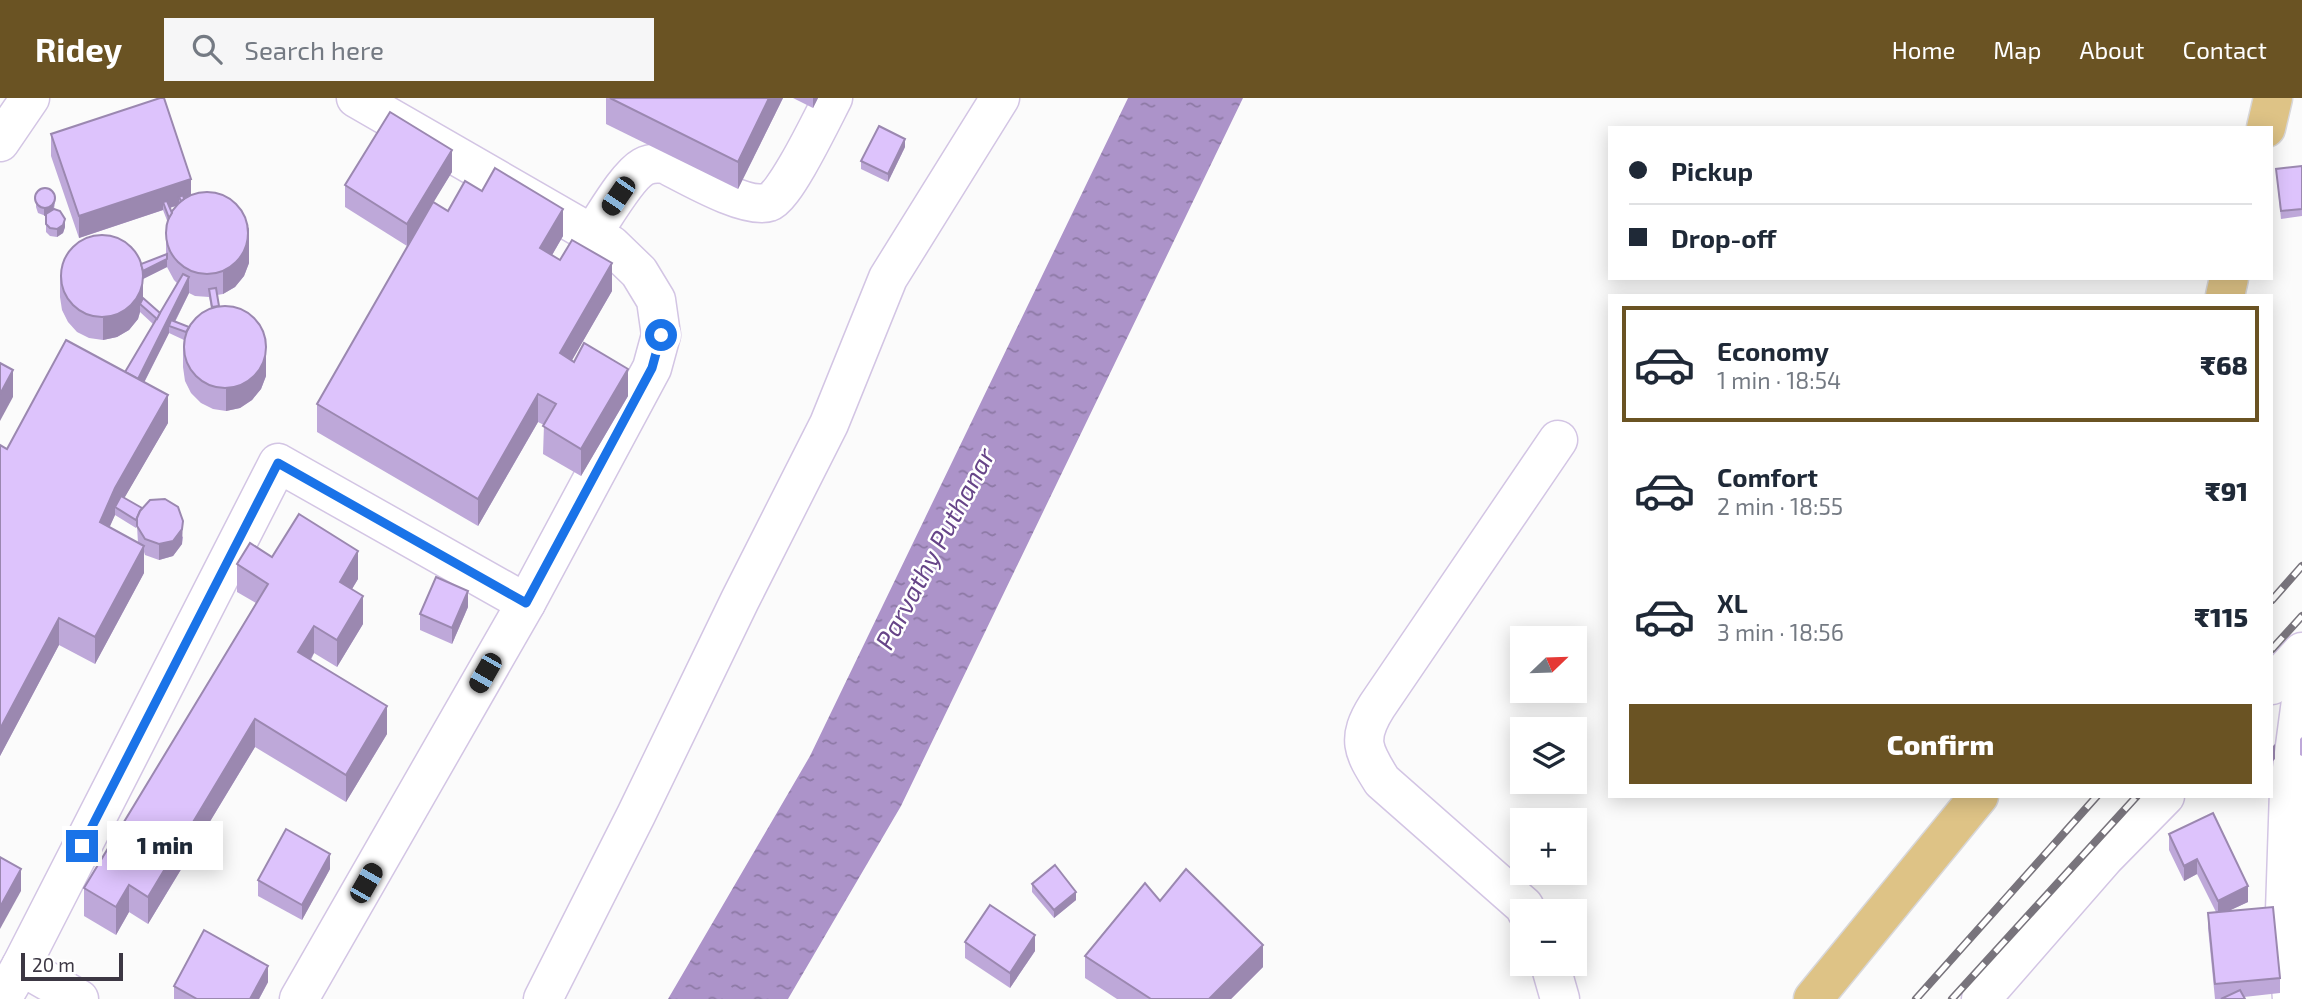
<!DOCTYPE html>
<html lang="en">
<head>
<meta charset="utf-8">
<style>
	body { margin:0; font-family:"Exo 2",sans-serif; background:#f6f6f7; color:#1f2937; height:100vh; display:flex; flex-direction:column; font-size:26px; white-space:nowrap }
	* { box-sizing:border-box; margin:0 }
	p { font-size:23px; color:#747a83 }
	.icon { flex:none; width:38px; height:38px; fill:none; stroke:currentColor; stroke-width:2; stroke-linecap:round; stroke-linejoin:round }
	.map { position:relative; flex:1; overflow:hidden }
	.sheet { position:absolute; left:1608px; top:196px; width:665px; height:504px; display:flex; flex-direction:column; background:#fff; border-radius:0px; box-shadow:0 4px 18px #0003 }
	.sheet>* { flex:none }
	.top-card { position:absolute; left:1608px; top:28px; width:665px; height:154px; border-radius:0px; box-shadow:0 4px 18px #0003; display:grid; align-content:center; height:154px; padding:0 21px; background:#fff }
	.needle { width:46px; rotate:67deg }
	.buttons { position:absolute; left:1510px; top:528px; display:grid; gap:14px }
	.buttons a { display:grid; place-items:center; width:77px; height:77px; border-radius:0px; background:#fff; box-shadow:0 4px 18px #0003; font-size:35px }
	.scale { position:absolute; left:21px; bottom:18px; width:102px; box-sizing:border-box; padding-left:7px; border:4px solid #3c3743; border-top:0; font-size:19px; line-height:24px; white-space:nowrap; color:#3c3743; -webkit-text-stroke:5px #fff; paint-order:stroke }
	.end { position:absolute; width:32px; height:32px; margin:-16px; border:9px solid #1a73e8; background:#fff; box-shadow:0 0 0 4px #fff }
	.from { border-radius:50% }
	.bubble { position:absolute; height:49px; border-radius:0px; background:#fff; box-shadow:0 4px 18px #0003; font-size:23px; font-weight:800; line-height:49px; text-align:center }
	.car { position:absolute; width:21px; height:42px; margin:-21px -10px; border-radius:9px; box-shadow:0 0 5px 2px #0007; background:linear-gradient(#222 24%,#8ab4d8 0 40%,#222 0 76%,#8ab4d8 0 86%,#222 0) }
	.top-card b { display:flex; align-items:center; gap:24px; height:66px; font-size:26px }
	.top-card b+b { border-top:2px solid #e0e1e3 }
	.top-card i { width:18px; height:18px; background:#1f2937 }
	ul { padding:12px 0 0; list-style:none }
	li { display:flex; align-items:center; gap:21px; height:116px; margin:0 14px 10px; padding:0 7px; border:4px solid transparent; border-radius:0px }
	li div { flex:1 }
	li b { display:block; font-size:26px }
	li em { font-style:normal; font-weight:800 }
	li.active { border-color:#6a5323 }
	li>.icon { width:63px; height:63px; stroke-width:1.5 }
	.primary-button { display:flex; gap:14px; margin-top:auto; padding:14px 21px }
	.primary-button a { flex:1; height:80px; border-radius:0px; background:#6a5323; color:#fff; font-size:28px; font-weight:800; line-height:80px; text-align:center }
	header { display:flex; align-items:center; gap:42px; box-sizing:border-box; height:98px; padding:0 35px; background:#6a5323; color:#fff }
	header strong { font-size:33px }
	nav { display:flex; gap:38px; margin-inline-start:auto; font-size:24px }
	.search { width:490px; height:63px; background:#f6f6f7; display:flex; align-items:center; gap:18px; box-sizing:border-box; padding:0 24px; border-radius:0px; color:#747a83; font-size:26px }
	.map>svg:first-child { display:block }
	.water { fill:url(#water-ripples) }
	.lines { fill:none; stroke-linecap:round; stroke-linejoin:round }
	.minor-casing { stroke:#d3c5e4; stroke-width:41 }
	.major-casing { stroke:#d8d7d9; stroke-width:41 }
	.minor { stroke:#fff; stroke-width:38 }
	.major { stroke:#dec386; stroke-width:38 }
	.rail-casing { stroke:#78747c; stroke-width:8 }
	.rail { stroke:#fff; stroke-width:5; stroke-dasharray:16; stroke-linecap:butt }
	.wall { fill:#bea8d9; fill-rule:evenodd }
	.shaded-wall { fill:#9b88b0 }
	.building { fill:#ddc3fc; stroke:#9b88b0; stroke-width:2 }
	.route { stroke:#1a73e8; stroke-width:9 }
	.labels { text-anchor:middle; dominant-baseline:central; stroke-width:5; stroke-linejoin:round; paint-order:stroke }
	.water-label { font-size:26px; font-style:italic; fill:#648; stroke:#fff }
</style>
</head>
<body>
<header>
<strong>Ridey</strong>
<div class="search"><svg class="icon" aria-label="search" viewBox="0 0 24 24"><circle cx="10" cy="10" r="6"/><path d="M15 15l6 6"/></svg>Search here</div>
<nav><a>Home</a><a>Map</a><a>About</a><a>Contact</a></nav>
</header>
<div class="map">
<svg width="2302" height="901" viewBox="0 0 2302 901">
	<defs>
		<pattern id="water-ripples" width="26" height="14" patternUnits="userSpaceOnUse" patternTransform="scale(1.75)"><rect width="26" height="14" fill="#ac93c9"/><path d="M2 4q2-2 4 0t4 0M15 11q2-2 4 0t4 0" fill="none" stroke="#8d79a5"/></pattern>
	</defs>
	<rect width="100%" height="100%" fill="#fbfbfb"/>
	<polygon class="water" points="1128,0 1243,0 901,708 788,901 668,901 810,658"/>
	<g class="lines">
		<g class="minor-casing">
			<g id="minor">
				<polyline points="0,44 30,0"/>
				<path d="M592 136C604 119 627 78 643 69 650 65 657 65 665 66 687 77 747 112 769 104 785 99 823 19 833 0"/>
				<polyline points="2272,587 2302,554"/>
				<path d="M1527 814 1524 808 1382 683C1363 653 1356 641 1377 608L1558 342"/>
				<polyline points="1550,866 1560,901"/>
				<polyline points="21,868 278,365 526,505"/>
				<polyline points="2,901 21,868 79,901"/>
				<polyline points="299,901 526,505 652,270 661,237 656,202 639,174 611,147 356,0"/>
				<polyline points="543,901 636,717 740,502 829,326 888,180 1000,0"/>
				<polyline points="1981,901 2105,759 2165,698"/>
				<polyline points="2292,901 2285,813 2289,693 2302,595"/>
			</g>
		</g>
		<g class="major-casing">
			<g id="major">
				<polyline points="2266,30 2273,0"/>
				<polyline points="2225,198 2229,180"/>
				<polyline points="1813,901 1979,698"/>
			</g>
		</g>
		<use href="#minor" class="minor"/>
		<use href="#major" class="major"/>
		<g class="rail-casing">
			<g id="rail">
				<polyline points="2272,502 2302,468"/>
				<polyline points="2272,551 2302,518"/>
				<polyline points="1916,901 2097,698"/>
				<polyline points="1952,901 2137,698"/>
			</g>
		</g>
		<use href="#rail" class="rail"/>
	</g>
	<g class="wall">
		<polygon points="606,0 783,0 738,91 606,26"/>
		<polygon points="793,0 818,0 813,10"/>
		<path d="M51 36 191 97 249 165 244 178 235 189 223 196 217 197 219 208 266 278 261 291 252 302 240 310 226 313 213 311 201 305 191 295 185 283 183 269V247L184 242 169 235 144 285 168 325 124 400 183 439 182 446 173 458 159 462 145 457 144 454V475L95 566 59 547 0 658V347L7 351 125 274 153 226 140 214 138 221 129 232 117 239 103 242 89 240 77 234 68 224 62 212 60 199V177L141 166 166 156V134L168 125 163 112 79 140 51 58ZM176 108 172 115 170 110ZM167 169 174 182 177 185 160 215 143 200V181ZM189 195 195 198 209 199 211 210 189 229 175 224ZM115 417 136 430 137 428 138 445 109 429Z"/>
		<polygon points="905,49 888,84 861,71 861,63"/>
		<polygon points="2302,68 2302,118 2281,121 2276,71"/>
		<polygon points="452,74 433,104 448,113 482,93 563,138 552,157 612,193 572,262 628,298 581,378 543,356 544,327 538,324 478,428 317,334 317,306 420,127 407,148 345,109 345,87"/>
		<polygon points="36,101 55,105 54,111 65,129 63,135 57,139 50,138 46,134 46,118 38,115 36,109"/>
		<polygon points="272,459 358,481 352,491 363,526 337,569 314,555 311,562 387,636 346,704 255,649 148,826 129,814 116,837 84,818 84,790 256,505 237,494 237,466"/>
		<polygon points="468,509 452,546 420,532 420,516"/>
		<polygon points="2302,639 2302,658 2300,657 2300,641"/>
		<polygon points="2169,736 2248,804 2228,813 2280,880 2280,895 2244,899 2245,901 2215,901 2208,830 2208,815 2216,814 2197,776 2184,783 2169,752"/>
		<polygon points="330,771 302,822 258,798 258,782"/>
		<polygon points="1032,786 1076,802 1054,820 1032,794"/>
		<polygon points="1160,803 1263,869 1231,901 1117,901 1085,880 1085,858"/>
		<polygon points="965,844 1035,853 1010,890 965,860"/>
		<polygon points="268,884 259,901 174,901 174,888"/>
	</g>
	<g class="shaded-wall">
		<polygon points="769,0 783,0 738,91 738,64"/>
		<polygon points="813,0 818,0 813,10"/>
		<polygon points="905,41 905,49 888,84 888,76"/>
		<polygon points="452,52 452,74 407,148 407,126"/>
		<polygon points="191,81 191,103 179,99 179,107 165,111 163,104 163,112 79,140 79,118"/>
		<polygon points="55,97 53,115 44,118 44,110"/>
		<polygon points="563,111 563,138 540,178 540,150"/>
		<polygon points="65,121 65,129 63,135 57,139 57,131"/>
		<polygon points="249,129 249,165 244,178 235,189 223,196 223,174"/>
		<polygon points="167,161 167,169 139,183 139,175"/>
		<polygon points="612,165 612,193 560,283 560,255"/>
		<polygon points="189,179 189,195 172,229 169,228 169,235 133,306 133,291"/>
		<polygon points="143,186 143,208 140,206 140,214 138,221 129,232 117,239 103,242 103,220"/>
		<polygon points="266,242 266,278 261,291 252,302 240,310 226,313 226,291"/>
		<polygon points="628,271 628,298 581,378 581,351"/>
		<polygon points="13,272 13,299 0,323 0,296"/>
		<polygon points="538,296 538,324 478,428 478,401"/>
		<polygon points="168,297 168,325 118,411 115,409 115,417 100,451 100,424 115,390"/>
		<polygon points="183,423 182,446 173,458 159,462 159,446"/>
		<polygon points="144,448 144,475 95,566 95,539"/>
		<polygon points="358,453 358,481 340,511 340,484"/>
		<polygon points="468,493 468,509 452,546 452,530"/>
		<polygon points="363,498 363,526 337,569 337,542"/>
		<polygon points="59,520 59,547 0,658 0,631"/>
		<polygon points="314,528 314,555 298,582 298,554"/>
		<polygon points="387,608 387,636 346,704 346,677"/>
		<polygon points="255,621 255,649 148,826 148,799"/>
		<polygon points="2275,646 2275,661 2272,664 2272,649"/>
		<polygon points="330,756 330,771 302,822 302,807"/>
		<polygon points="2197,761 2197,776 2184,783 2184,768"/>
		<polygon points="21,771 21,793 0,831 0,809"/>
		<polygon points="129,787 129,814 116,837 116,809"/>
		<polygon points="2248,788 2248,804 2218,818 2218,803"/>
		<polygon points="1076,794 1076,802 1054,820 1054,812"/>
		<polygon points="1035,837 1035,853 1010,890 1010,875"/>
		<polygon points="1263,847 1263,869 1231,901 1209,901"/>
		<polygon points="268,868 268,884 259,901 250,901"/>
	</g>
	<g class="building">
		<polygon points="160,0 164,0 191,81 79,118 51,36"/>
		<polygon points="610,0 769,0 738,64"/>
		<polygon points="390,14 452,52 407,126 345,87"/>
		<polygon points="879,28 905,41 888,76 861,63"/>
		<polygon points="2302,68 2302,111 2281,113 2276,71"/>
		<polygon points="495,70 563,111 540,150 560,162 572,142 612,165 560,255 574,264 584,245 628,271 581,351 543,328 556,306 538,296 478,401 317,306 433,104 448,113 465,83 482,93"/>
		<circle cx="45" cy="100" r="10"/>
		<circle cx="207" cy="135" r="41"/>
		<polygon points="183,97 184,101 181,103 179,99"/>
		<polygon points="167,103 172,115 169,120 163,104"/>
		<polygon points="54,111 60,113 65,121 63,127 57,131 50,130 46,126 46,116"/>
		<circle cx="102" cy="178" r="41"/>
		<polygon points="167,156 167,161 143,173 141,166"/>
		<polygon points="183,176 189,179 138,281 125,274"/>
		<polygon points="216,190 219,208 212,209 209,191"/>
		<polygon points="143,200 160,215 157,221 140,206"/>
		<circle cx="225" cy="249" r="41"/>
		<polygon points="171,222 189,229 186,234 169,228"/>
		<polygon points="66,242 168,297 115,390 100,424 144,448 95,539 59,520 0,631 0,347 7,351"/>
		<polygon points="0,265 13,272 0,296"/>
		<polygon points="121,398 142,410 140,413 136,422 115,409"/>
		<polygon points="165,401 178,409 183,423 182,431 173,443 159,446 145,441 137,428 137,420 140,413 150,402"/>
		<polygon points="299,416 358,453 340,484 363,498 337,542 314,528 298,554 387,608 346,677 255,621 148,799 129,787 116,809 84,790 268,486 237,466 250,445 272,459"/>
		<polygon points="436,479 468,493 452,530 420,516"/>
		<polygon points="2213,715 2248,788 2218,803 2197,761 2184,768 2169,736"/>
		<polygon points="286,731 330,756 302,807 258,782"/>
		<polygon points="0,759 21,771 0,809"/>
		<polygon points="1055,767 1076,794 1054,812 1032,786"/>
		<polygon points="1186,771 1263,847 1209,901 1151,901 1085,858 1145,785 1160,803"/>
		<polygon points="990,807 1035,837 1010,875 965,844"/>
		<polygon points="2273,809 2280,880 2215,886 2208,815"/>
		<polygon points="204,832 268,868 250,901 197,901 174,888"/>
		<polygon points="2240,892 2245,901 2221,901"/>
	</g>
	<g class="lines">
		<polyline class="route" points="82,748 278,365 526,505 652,270 661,237"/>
	</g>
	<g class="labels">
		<g class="water-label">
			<text transform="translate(934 450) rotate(-62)">Parvathy Puthanar</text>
		</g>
	</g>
</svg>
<div class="buttons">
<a><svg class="needle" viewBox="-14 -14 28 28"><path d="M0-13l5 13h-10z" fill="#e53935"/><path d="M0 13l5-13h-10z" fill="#747a83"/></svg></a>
<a><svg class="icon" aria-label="layers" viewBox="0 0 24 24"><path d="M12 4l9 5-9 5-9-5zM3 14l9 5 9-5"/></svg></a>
<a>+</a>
<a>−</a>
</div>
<div class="scale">20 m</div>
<i class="end from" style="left:661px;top:237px"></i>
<i class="end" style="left:82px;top:748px"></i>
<div class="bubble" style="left:107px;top:723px;width:116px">1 min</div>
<i class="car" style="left:618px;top:98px;rotate:214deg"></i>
<i class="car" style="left:485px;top:575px;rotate:210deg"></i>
<i class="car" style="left:366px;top:785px;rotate:30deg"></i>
<div class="top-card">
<b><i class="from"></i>Pickup</b>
<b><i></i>Drop-off</b>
</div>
<section class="sheet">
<ul>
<li class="active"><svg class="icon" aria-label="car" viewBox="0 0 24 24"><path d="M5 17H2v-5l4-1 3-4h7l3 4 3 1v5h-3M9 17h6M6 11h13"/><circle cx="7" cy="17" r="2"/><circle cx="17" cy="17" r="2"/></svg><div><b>Economy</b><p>1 min · 18:54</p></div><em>₹68</em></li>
<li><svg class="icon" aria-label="car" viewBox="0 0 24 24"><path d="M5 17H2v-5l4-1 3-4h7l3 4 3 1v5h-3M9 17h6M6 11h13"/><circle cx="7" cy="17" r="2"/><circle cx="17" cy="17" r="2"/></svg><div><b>Comfort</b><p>2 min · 18:55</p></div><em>₹91</em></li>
<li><svg class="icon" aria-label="car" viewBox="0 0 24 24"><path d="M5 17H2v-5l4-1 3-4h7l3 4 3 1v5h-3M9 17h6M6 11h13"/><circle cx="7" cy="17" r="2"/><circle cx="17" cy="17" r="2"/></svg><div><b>XL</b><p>3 min · 18:56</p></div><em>₹115</em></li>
</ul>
<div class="primary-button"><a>Confirm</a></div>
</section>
</div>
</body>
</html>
